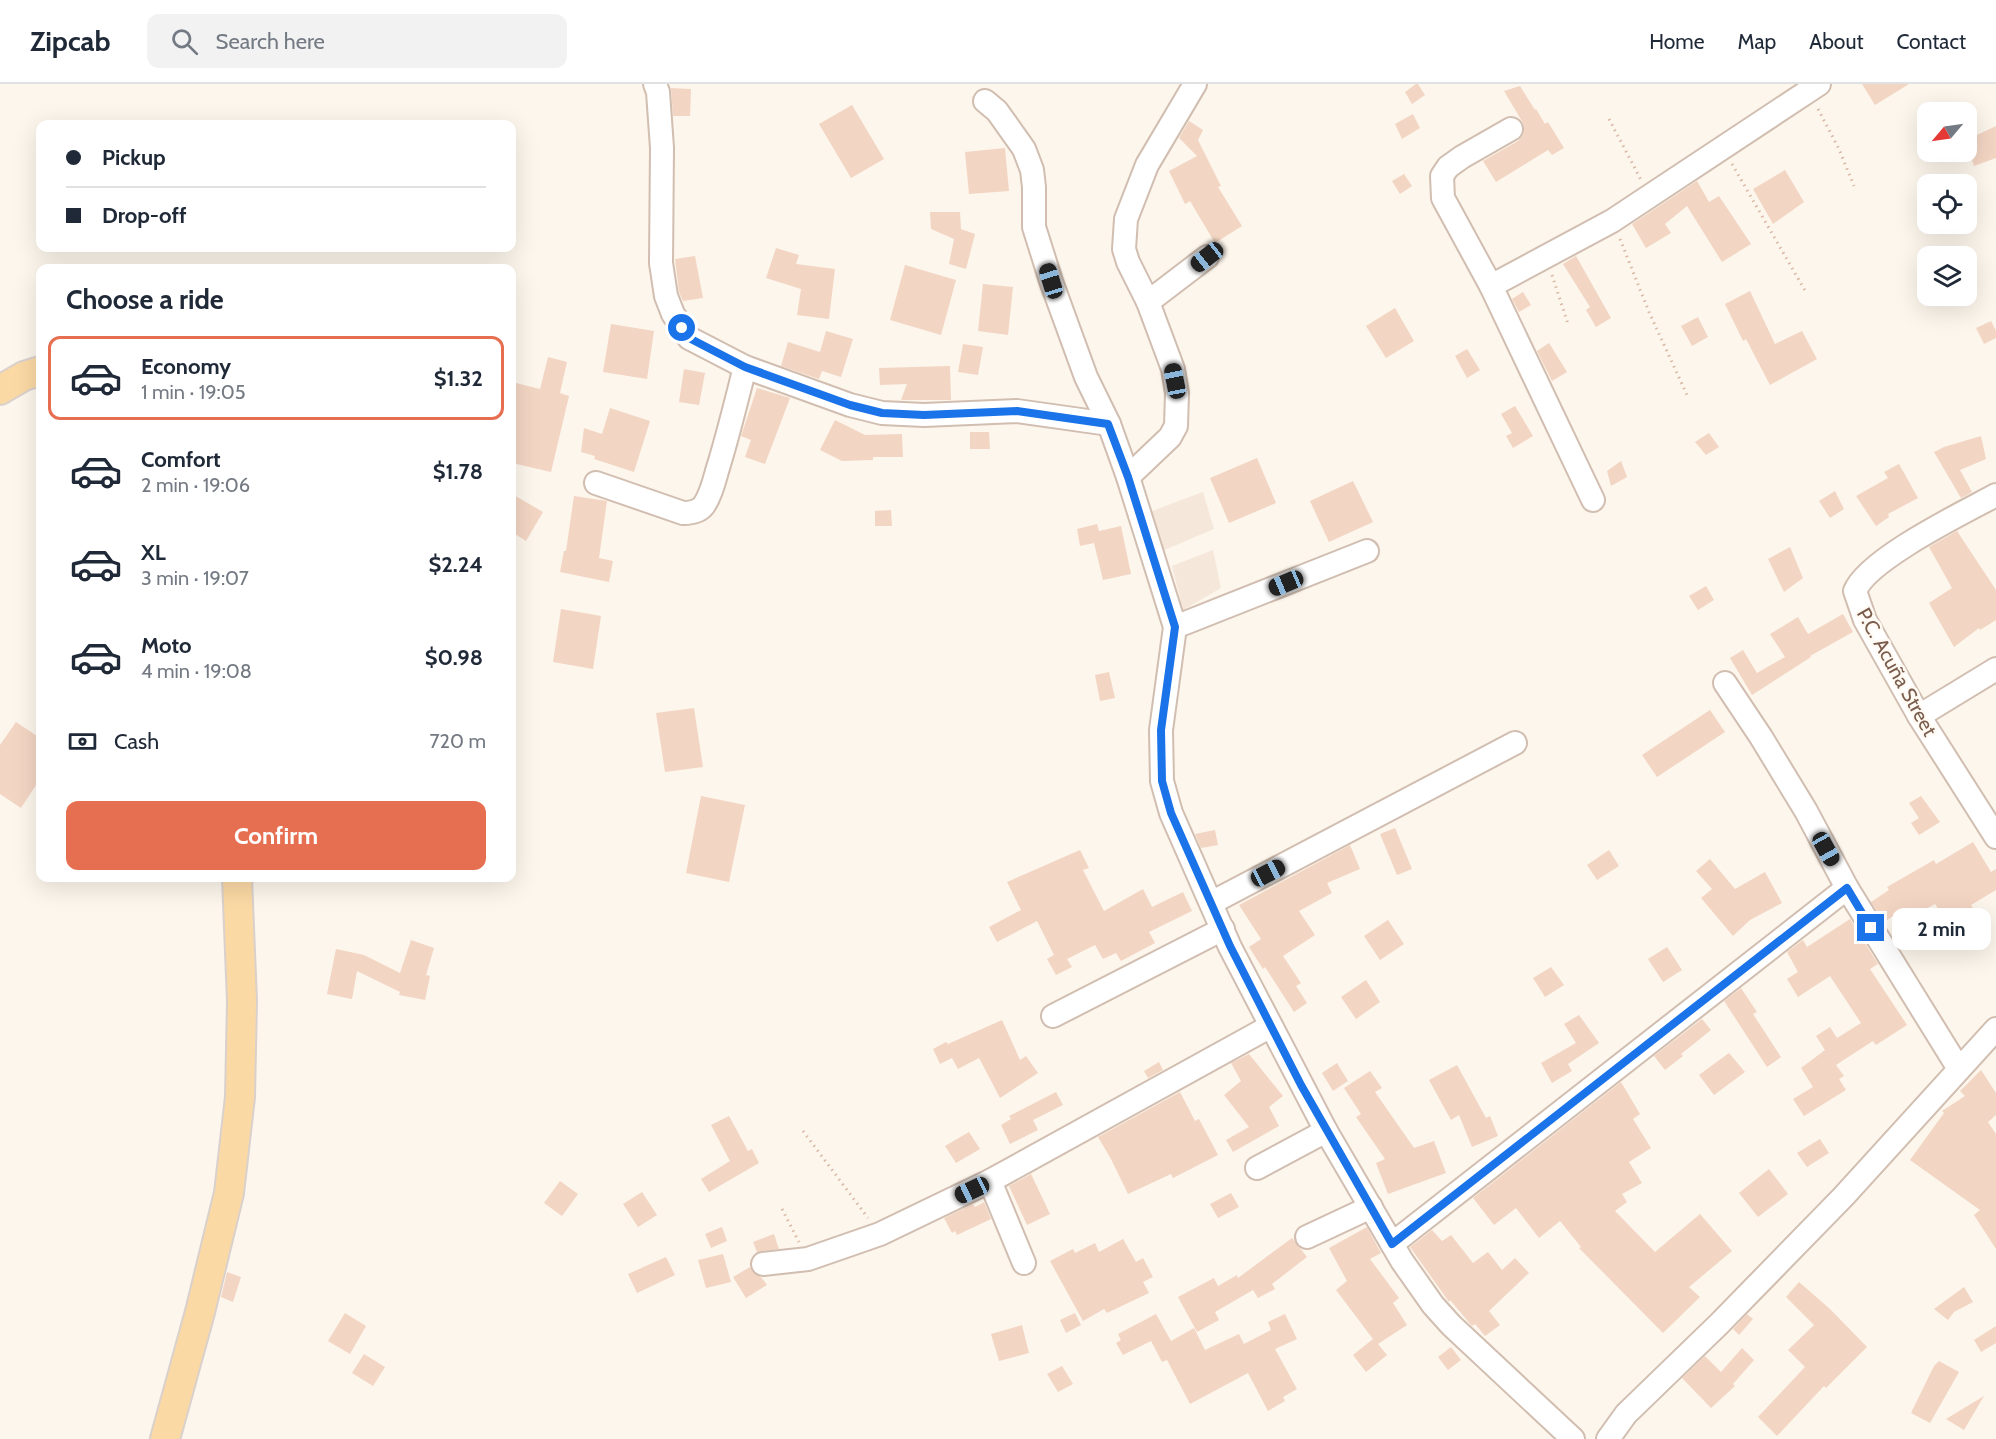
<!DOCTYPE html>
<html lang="en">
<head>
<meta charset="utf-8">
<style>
	body { margin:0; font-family:Cabin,sans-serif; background:#f2f2f3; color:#1f2937; height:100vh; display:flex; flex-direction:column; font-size:22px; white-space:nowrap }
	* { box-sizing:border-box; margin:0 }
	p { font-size:20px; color:#747a83 }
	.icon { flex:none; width:33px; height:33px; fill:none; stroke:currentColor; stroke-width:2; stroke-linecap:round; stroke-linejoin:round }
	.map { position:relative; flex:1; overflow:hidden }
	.side { position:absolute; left:36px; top:180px; width:480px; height:618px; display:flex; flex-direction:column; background:#fff; border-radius:12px; box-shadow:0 6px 24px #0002 }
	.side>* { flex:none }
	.guide { position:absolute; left:36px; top:36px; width:480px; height:132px; border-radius:12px; box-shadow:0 6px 24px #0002; display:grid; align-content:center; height:132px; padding:0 30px; background:#fff }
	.needle { width:39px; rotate:241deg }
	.controls { position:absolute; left:1917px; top:18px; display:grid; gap:12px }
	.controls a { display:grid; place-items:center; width:60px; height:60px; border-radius:12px; background:#fff; box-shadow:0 6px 24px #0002; font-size:30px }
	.end { position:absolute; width:27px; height:27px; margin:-14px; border:8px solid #1a73e8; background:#fff; box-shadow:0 0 0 3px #fff }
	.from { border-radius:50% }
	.bubble { position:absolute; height:42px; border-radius:12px; background:#fff; box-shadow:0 6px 24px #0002; font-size:20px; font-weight:700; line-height:42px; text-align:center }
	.car { position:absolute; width:18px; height:36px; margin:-18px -9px; border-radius:8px; box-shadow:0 0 4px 2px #0007; background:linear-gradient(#222 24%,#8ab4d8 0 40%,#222 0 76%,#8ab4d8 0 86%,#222 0) }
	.guide b { display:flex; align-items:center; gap:21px; height:57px; font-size:22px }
	.guide b+b { border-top:2px solid #e0e1e3 }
	.guide i { width:15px; height:15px; background:#1f2937 }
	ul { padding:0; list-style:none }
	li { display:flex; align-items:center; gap:18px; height:84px; margin:0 12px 9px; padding:0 18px; border:3px solid transparent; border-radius:12px }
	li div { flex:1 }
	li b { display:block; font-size:22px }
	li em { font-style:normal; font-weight:700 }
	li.on { border-color:#e76f51 }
	li>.icon { width:54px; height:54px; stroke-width:1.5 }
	h2 { padding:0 30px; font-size:27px; line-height:72px }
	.pay { display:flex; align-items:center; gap:15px; height:66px; padding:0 30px; font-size:22px }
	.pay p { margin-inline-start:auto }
	.action { display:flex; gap:12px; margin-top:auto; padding:12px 30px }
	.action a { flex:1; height:69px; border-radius:12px; background:#e76f51; color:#fff; font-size:24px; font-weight:700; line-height:69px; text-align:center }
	header { display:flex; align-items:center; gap:36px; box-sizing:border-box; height:84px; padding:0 30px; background:#fff; border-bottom:2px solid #e0e1e3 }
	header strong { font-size:28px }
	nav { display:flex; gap:33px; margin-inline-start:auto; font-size:21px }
	.search { width:420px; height:54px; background:#f2f2f3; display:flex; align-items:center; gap:15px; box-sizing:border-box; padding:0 21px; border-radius:12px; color:#747a83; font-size:22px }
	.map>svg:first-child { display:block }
	.residential { fill:#f5e8da }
	.building { fill:#f3d5c3 }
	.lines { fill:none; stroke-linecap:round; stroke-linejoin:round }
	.minor-casing { stroke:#d1beb0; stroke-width:26 }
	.major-casing { stroke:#dad1cd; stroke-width:32 }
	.path { stroke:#d9b8a5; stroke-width:3; stroke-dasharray:1.5 4.5; stroke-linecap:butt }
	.minor { stroke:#fff; stroke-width:22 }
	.major { stroke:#fbd9a5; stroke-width:28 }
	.route { stroke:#1a73e8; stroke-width:8 }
	.labels { text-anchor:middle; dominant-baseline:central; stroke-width:5; stroke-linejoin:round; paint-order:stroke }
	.street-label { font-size:20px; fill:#7a5c4d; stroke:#fffaf3 }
</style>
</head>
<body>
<header>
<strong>Zipcab</strong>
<div class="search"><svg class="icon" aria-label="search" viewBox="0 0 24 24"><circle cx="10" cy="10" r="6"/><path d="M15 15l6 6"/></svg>Search here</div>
<nav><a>Home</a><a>Map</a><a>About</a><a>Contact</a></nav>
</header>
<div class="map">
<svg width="1996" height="1355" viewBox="0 0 1996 1355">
	<rect width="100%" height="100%" fill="#fdf6ec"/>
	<g class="residential">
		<polygon points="1203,408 1214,445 1162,467 1149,428"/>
		<polygon points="1213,466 1221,504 1183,526 1172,482"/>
	</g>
	<g class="building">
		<polygon points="1416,0 1418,0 1425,11 1412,20 1405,8"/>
		<polygon points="1862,0 1909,0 1875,21"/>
		<polygon points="1520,2 1535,26 1536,25 1545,40 1548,38 1564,64 1552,71 1548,66 1496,98 1483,77 1518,57 1523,51 1524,46 1523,39 1504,7"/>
		<polygon points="671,4 691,5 690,32 673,32"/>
		<polygon points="852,21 884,75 851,94 819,40"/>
		<polygon points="1413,30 1420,44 1402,55 1395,40"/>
		<polygon points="1189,37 1203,46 1198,56 1221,102 1218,103 1242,142 1215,159 1190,117 1185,120 1169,87 1197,72 1179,54"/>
		<polygon points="1996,42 1996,74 1974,82 1966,56"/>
		<polygon points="1005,64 1009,107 969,110 965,68"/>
		<polygon points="1785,86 1804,118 1773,140 1753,105"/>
		<polygon points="1404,90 1412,102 1400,110 1392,97"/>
		<polygon points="1697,97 1709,118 1719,112 1751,160 1722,178 1687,122 1665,140 1671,149 1646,164 1632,140"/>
		<polygon points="930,128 960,128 961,145 975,150 966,185 949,180 954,155 931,145"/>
		<polygon points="776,164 799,171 796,180 835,185 829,235 797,231 801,205 766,194"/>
		<polygon points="695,172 703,214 683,217 679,208 675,175"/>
		<polygon points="1576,172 1611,234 1596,243 1586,226 1590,223 1563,180"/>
		<polygon points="905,181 956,196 941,251 890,236"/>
		<polygon points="983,200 1013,203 1008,251 978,247"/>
		<polygon points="1750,207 1775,260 1802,247 1817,275 1770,301 1746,255 1743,257 1725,220"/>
		<polygon points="1523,208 1531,221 1519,228 1512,215"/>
		<polygon points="1395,224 1414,257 1386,274 1366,242"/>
		<polygon points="1698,233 1708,253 1692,262 1681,242"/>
		<polygon points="1991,237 1996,247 1996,254 1984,260 1976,244"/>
		<polygon points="611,240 654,247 647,295 603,288"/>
		<polygon points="826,247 853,255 841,293 822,287 819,295 781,282 788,258 820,268"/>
		<polygon points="1549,259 1567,288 1552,297 1537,267"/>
		<polygon points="963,260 983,263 978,291 958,288"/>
		<polygon points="1467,265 1480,286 1467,294 1455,272"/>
		<polygon points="548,273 567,278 560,309 569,312 551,388 512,379 512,298 540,305"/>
		<polygon points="950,282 951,316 901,316 907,300 880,301 879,284"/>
		<polygon points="684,285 705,289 699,321 679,318"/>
		<polygon points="757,304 790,314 765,380 745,373 751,356 741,352"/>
		<polygon points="1515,322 1533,352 1513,364 1506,352 1512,349 1501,330"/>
		<polygon points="610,324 650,337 634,388 594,375 595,372 581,368 584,344 602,350"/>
		<polygon points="835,336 865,351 902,350 903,373 873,373 873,376 842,377 820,366"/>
		<polygon points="970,348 989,348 990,365 970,365"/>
		<polygon points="1709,349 1719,363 1706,371 1695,358"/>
		<polygon points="1981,352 1986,375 1960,386 1972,408 1961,414 1934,368 1944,363"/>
		<polygon points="1257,374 1276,419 1229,439 1210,394"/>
		<polygon points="1621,377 1627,393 1611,402 1607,387"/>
		<polygon points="1899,380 1918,414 1888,430 1889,433 1876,442 1856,412 1888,394 1884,388"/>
		<polygon points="1353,397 1373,438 1329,458 1310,417"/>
		<polygon points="1835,407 1844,425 1830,434 1819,417"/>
		<polygon points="512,410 543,428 526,457 512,448"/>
		<polygon points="574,412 607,417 599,474 613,477 609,498 560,488 564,467 566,467"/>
		<polygon points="891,426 892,442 875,442 875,427"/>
		<polygon points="1097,440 1099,447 1121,442 1131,490 1103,496 1094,459 1080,462 1077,445"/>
		<polygon points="1957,447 1996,506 1996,536 1980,546 1979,544 1954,563 1929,519 1952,504 1929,463"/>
		<polygon points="1790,463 1803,494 1784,508 1768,475"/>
		<polygon points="1706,502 1714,516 1698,526 1689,512"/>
		<polygon points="561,525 601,532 593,585 553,578"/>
		<polygon points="1843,530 1853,548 1810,572 1811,573 1752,611 1730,574 1743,566 1757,589 1785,573 1770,550 1798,533 1808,550"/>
		<polygon points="1109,588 1115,614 1100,617 1095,591"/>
		<polygon points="694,624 703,683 665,688 656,629"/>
		<polygon points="1710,626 1725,648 1657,693 1642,671"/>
		<polygon points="16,638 40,654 40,695 21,724 0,710 0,661"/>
		<polygon points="701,712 745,721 729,798 686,789"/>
		<polygon points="1921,712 1940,738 1919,751 1911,739 1919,734 1909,719"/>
		<polygon points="1395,744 1412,785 1397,791 1380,750"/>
		<polygon points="1215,746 1218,761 1201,764 1195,750"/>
		<polygon points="1973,758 1991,788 1996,785 1996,806 1971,821 1979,833 1954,849 1935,820 1906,836 1901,827 1884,838 1871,818 1889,806 1887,803 1934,776 1936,780"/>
		<polygon points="1350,761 1360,785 1327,799 1332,809 1299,827 1315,851 1283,872 1301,899 1296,902 1307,919 1294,928 1265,883 1263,885 1249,863 1261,855 1239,821"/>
		<polygon points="1080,766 1089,784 1083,786 1104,827 1143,805 1152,823 1183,808 1192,827 1149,848 1155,859 1121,877 1116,869 1103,875 1095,861 1067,875 1072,883 1056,891 1047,875 1054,871 1037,837 997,858 989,843 1021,826 1007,798"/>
		<polygon points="1609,766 1619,782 1597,796 1587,781"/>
		<polygon points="1710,775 1735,805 1765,788 1782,819 1750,836 1733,852 1701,814 1712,805 1696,787"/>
		<polygon points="1850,835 1878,880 1870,885 1907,941 1876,961 1873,957 1836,981 1844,992 1839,995 1846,1006 1804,1032 1793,1015 1813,1003 1801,984 1825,966 1816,952 1830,943 1837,954 1861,939 1830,892 1798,913 1787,895 1798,888 1787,868 1803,856 1807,863"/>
		<polygon points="1388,836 1404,860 1380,876 1364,852"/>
		<polygon points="411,856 434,864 426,891 430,892 425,916 399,911 400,908 357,887 352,915 327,910 336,865 364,871 400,889"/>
		<polygon points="1667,863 1682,886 1663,898 1648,875"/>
		<polygon points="1551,883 1564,901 1545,913 1533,894"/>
		<polygon points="1366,896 1380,918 1356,935 1341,913"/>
		<polygon points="1741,904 1757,928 1753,930 1781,973 1767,983 1724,917"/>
		<polygon points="1579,931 1599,959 1568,980 1572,987 1552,999 1541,979 1576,959 1564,940"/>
		<polygon points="1702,935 1711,946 1681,970 1683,972 1665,986 1654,972"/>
		<polygon points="1002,936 1020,976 1026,972 1038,989 1000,1014 979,974 958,985 952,974 940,980 933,965 946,958 948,960"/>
		<polygon points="1729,969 1745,988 1714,1011 1699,991"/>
		<polygon points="1249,970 1283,1012 1269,1023 1279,1042 1233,1068 1226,1056 1249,1043 1224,1011 1241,997 1231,979"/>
		<polygon points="1159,978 1163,986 1148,994 1144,987"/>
		<polygon points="1337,979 1348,997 1333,1007 1322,989"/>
		<polygon points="1457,981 1486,1034 1490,1032 1498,1052 1472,1063 1459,1031 1451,1036 1429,996"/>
		<polygon points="1981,986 1996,1009 1996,1031 1988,1038 1996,1050 1996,1165 1974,1131 1980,1126 1910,1076 1944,1029 1942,1027 1965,1012 1960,1007"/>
		<polygon points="1370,987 1382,1004 1375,1008 1414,1064 1434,1057 1446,1089 1388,1110 1376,1079 1385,1075 1356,1033 1361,1030 1344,1004"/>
		<polygon points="1621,998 1640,1030 1633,1035 1651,1064 1629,1078 1642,1099 1622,1110 1627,1118 1615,1127 1655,1168 1700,1130 1732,1167 1689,1203 1700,1213 1663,1249 1579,1164 1581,1163 1560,1137 1539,1154 1516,1124 1494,1141 1473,1114"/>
		<polygon points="1056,1008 1063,1021 1033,1036 1038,1046 1010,1060 1001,1041 1011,1035 1009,1032"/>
		<polygon points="1180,1008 1195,1037 1199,1035 1218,1071 1173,1094 1171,1090 1128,1110 1111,1075 1098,1053"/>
		<polygon points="729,1032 748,1067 752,1065 759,1079 709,1108 701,1095 730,1077 711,1041"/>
		<polygon points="969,1048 980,1065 956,1079 945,1062"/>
		<polygon points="1820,1055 1829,1069 1807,1083 1797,1069"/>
		<polygon points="1769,1085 1788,1110 1758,1133 1739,1109"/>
		<polygon points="1031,1090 1050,1130 1027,1141 1009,1102"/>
		<polygon points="560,1097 578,1110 562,1132 544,1119"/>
		<polygon points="642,1108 657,1131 638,1143 623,1120"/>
		<polygon points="1231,1109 1239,1123 1218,1134 1210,1120"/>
		<polygon points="984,1118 991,1135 957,1151 955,1147 952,1149 944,1134 973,1120 975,1123"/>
		<polygon points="722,1143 727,1157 711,1164 705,1150"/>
		<polygon points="1367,1143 1381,1169 1370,1175 1399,1214 1393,1219 1407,1241 1378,1260 1387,1271 1366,1288 1353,1271 1373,1255 1336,1206 1347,1197 1329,1164"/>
		<polygon points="1432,1146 1442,1157 1451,1151 1473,1179 1488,1168 1502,1186 1515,1174 1529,1189 1489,1227 1500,1241 1485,1252 1475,1240 1472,1242 1450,1216 1449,1218 1410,1163"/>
		<polygon points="774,1150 779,1165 757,1168 753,1158"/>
		<polygon points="1292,1154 1307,1173 1272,1200 1275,1205 1258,1214 1253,1206 1215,1228 1219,1236 1197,1248 1178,1213 1214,1194 1218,1202 1237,1191 1238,1194"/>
		<polygon points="1123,1155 1136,1178 1143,1174 1153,1193 1143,1198 1149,1209 1107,1229 1104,1225 1083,1237 1050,1177 1073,1165 1075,1169 1095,1159 1099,1168"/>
		<polygon points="723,1170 731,1198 706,1204 698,1176"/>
		<polygon points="666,1173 675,1191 637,1209 628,1190"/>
		<polygon points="750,1183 753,1188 761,1193 767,1201 746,1214 733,1193"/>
		<polygon points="227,1188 241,1193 233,1218 221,1213"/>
		<polygon points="1799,1198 1830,1225 1867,1263 1826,1304 1824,1302 1777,1352 1758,1333 1805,1283 1788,1266 1814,1241 1786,1213"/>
		<polygon points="1964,1203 1973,1218 1954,1228 1948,1236 1934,1225"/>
		<polygon points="345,1229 366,1242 350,1270 328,1257"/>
		<polygon points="1075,1229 1081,1241 1066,1249 1060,1236"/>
		<polygon points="1156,1230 1171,1257 1194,1244 1205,1266 1239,1250 1244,1260 1271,1246 1268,1238 1285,1230 1297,1255 1275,1265 1297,1305 1283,1313 1285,1317 1268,1327 1248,1289 1190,1320 1167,1276 1162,1278 1151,1257 1123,1271 1116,1259 1121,1256 1118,1250"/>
		<polygon points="1747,1230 1753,1235 1739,1251 1733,1245"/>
		<polygon points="1022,1241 1029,1269 999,1277 991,1250"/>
		<polygon points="1996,1242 1996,1259 1981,1268 1974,1256"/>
		<polygon points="1451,1263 1461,1276 1448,1286 1438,1273"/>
		<polygon points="1742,1264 1754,1276 1733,1300 1735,1302 1711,1324 1682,1294 1705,1272 1721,1288"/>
		<polygon points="364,1270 385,1283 373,1302 352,1289"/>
		<polygon points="1939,1277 1959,1288 1930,1339 1911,1329 1934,1282"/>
		<polygon points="1062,1282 1073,1300 1058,1308 1047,1290"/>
		<polygon points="1984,1312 1964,1346 1946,1335"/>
	</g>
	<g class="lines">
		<g class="minor-casing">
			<g id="minor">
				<polyline points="655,0 658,8 662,64 661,179 666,212 673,230 689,254 745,283 850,321 882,329 924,331 1017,327 1109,340"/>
				<polyline points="985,17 997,27 1024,65 1032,86 1034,103 1034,143 1051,197 1086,293 1109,340 1128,393 1175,543 1161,646 1162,697 1171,729 1230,863 1326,1047 1402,1177 1433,1221 1451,1241 1573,1355"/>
				<polyline points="1491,202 1443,114 1442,92 1448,83 1462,73 1511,45"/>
				<polyline points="1148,218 1207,173"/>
				<polyline points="1128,393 1170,353 1176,342 1177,309 1173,285 1148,218 1128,178 1124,165 1126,135 1147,81 1195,0"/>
				<path d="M596 399 683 429C691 429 699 428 704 421 711 411 714 398 717 387 728 352 736 318 745 283"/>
				<path d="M1996 411C1963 429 1868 475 1855 507L1865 536 1919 632 1996 753"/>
				<polyline points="1593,416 1491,202 1612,137 1819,0"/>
				<polyline points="1175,543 1367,467"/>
				<polyline points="1725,599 1761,653 1806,727 1847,804 1959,985"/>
				<polyline points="1919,632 1996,585"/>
				<polyline points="1211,819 1515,659"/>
				<polyline points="1053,932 1223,845"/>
				<polyline points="1257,1084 1326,1047"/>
				<polyline points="990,1097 1024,1179"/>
				<polyline points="1307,1153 1371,1123"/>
				<polyline points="1392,1160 1847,804"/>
				<polyline points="763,1180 808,1175 880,1150 990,1097 1271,942"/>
				<polyline points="1608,1355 1626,1330 1719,1240 1843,1113 1996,945"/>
			</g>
		</g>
		<g class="major-casing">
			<g id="major">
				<polyline points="0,306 24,292 40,287"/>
				<polyline points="165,1355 200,1228 229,1109 240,1013 242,917 237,794"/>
			</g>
		</g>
		<g class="path">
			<polyline points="1818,25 1839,65 1854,102"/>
			<polyline points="1609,35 1641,96"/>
			<polyline points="1732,80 1807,210"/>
			<polyline points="1620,155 1649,228 1687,311"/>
			<polyline points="1552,191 1568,240"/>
			<polyline points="803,1047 868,1134"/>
			<polyline points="782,1125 799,1158"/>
		</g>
		<use href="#minor" class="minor"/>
		<use href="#major" class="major"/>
	</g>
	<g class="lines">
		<polyline class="route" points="682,244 689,254 745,283 850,321 882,329 924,331 1017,327 1108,340 1128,393 1175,543 1161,646 1162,697 1171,729 1230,862 1301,1001 1392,1160 1847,804 1871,844"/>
	</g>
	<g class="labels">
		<g class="street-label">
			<text transform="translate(1897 588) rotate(61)">P.C. Acuña Street</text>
		</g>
	</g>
</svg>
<div class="controls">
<a><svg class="needle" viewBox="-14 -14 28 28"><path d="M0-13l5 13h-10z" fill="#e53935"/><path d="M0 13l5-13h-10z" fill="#747a83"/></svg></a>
<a><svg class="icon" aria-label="locate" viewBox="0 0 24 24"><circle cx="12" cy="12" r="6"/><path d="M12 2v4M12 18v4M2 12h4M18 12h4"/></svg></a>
<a><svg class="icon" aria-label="layers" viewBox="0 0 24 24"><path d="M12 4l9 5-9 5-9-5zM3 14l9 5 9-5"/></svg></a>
</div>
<i class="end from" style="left:682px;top:244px"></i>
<i class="end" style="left:1871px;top:844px"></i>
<div class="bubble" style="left:1892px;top:824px;width:99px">2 min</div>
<i class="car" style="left:1207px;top:173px;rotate:232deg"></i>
<i class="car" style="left:1051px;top:197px;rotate:343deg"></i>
<i class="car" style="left:1175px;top:297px;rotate:349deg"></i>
<i class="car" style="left:1286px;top:499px;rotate:247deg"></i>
<i class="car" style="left:1826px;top:765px;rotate:151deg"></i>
<i class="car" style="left:1268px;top:789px;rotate:62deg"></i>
<i class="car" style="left:972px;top:1106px;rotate:245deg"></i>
<div class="guide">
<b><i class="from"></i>Pickup</b>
<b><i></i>Drop-off</b>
</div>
<section class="side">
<h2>Choose a ride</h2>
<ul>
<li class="on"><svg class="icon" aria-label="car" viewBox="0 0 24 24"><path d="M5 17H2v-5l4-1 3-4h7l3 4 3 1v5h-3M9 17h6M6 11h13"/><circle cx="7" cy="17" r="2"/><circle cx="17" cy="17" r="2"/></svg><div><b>Economy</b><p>1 min · 19:05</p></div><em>$1.32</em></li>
<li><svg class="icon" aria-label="car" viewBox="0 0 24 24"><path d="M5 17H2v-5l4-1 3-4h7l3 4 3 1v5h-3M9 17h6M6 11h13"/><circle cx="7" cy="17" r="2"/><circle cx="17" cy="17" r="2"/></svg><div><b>Comfort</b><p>2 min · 19:06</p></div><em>$1.78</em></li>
<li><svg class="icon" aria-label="car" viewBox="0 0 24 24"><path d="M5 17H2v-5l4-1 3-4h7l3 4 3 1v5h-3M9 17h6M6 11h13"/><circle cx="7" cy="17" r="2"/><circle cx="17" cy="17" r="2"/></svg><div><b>XL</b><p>3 min · 19:07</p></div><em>$2.24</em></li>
<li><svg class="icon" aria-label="car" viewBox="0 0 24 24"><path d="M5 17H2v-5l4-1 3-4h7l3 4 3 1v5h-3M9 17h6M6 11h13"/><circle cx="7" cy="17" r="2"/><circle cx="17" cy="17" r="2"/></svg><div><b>Moto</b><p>4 min · 19:08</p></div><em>$0.98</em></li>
</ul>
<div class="pay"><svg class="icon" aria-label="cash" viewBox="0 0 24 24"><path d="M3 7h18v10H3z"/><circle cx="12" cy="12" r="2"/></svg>Cash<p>720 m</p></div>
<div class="action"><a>Confirm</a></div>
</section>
</div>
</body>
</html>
